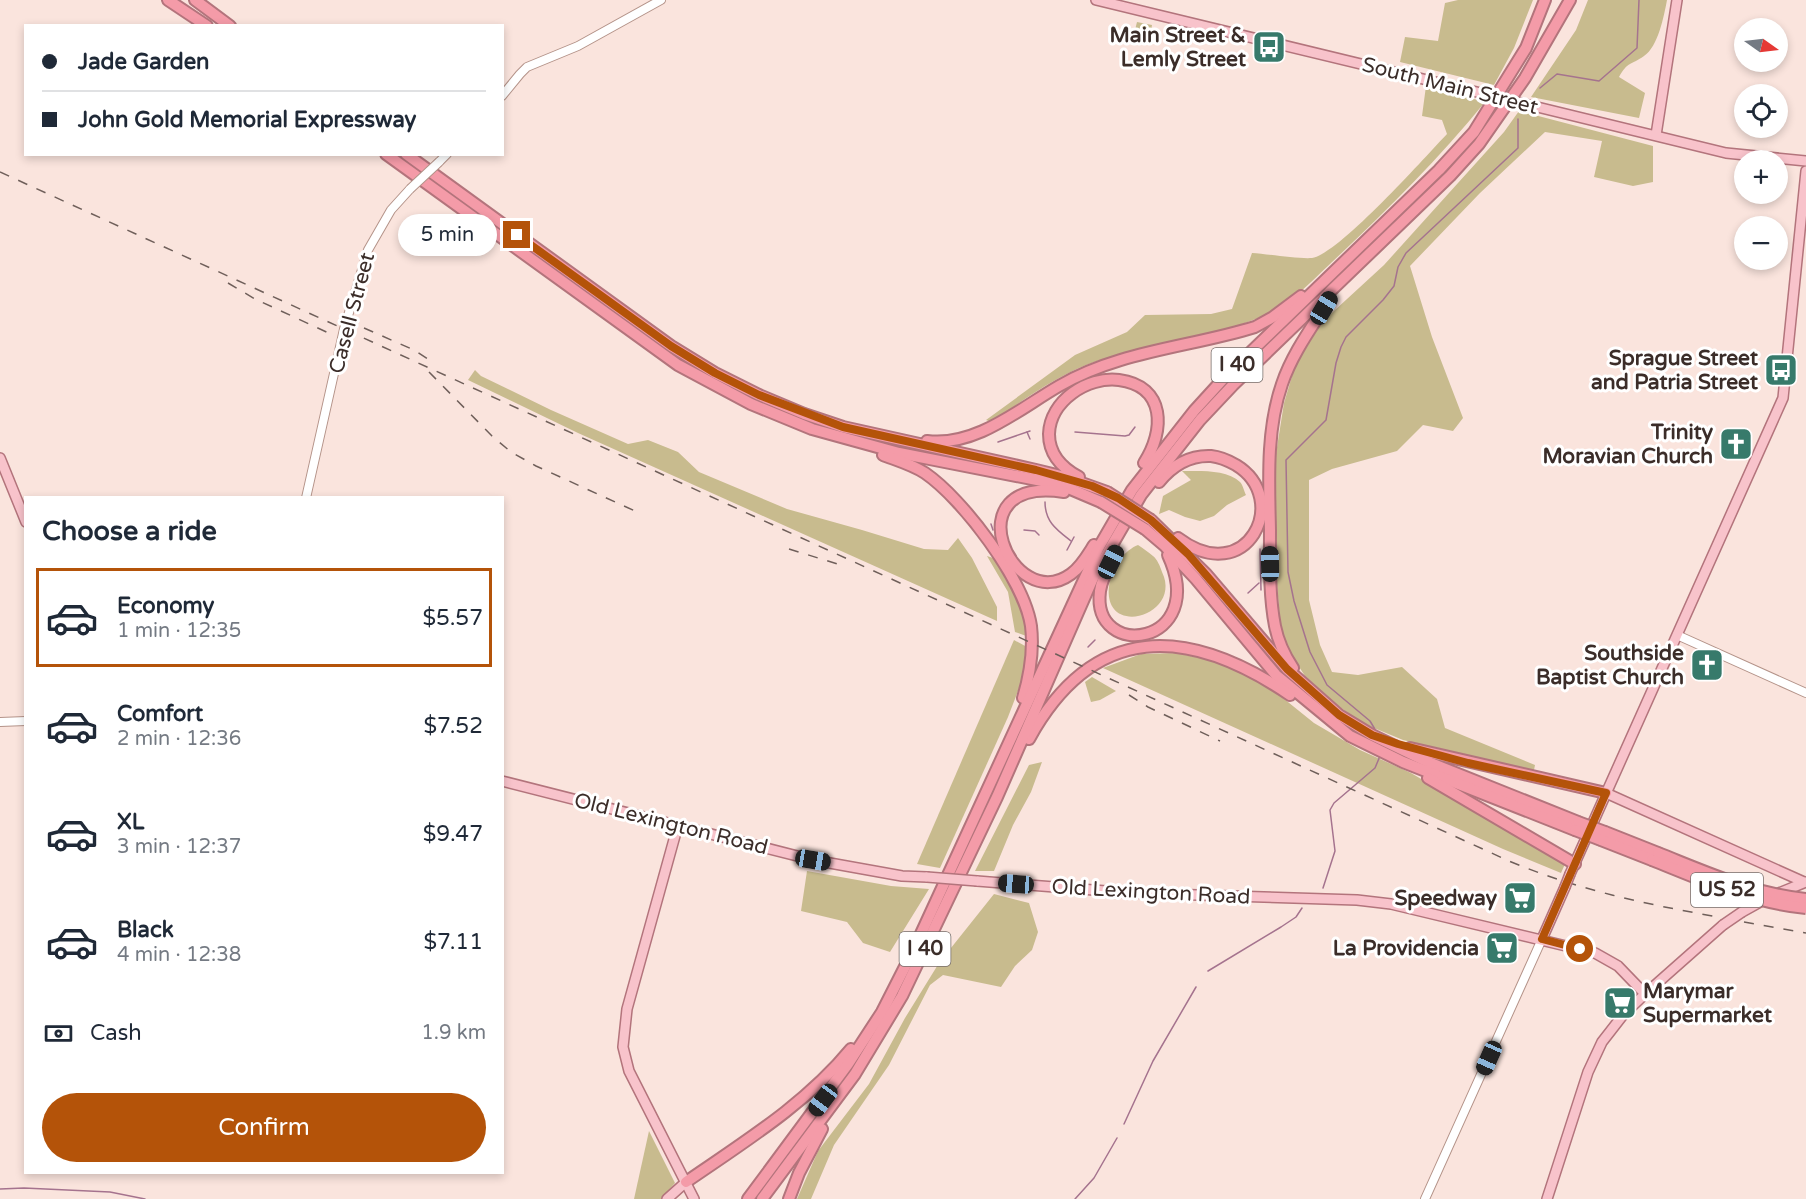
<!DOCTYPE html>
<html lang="en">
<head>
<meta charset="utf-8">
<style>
	body { margin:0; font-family:"Varela Round",sans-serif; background:#f2f2f3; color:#1f2937; height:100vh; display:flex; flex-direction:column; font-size:22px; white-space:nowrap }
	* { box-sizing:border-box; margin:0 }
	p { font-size:20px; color:#747a83 }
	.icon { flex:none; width:33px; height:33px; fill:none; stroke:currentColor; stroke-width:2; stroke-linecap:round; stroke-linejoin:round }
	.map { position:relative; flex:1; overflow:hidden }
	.details { position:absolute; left:24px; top:496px; width:480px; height:678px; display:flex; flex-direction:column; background:#fff; border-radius:0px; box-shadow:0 3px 9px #0003 }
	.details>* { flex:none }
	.hud { position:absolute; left:24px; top:24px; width:480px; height:132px; border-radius:0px; box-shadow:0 3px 9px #0003; display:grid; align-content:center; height:132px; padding:0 18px; background:#fff }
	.needle { width:39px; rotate:104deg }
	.fabs { position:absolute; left:1734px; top:18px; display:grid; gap:12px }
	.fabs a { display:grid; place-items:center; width:54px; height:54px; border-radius:50%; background:#fff; box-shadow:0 3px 9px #0003; font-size:30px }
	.end { position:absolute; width:27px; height:27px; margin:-14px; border:8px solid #b45309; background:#fff; box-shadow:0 0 0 3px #fff }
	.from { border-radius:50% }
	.bubble { position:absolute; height:42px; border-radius:21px; background:#fff; box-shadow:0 3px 9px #0003; font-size:20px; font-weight:600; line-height:42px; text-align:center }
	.car { position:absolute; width:18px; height:36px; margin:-18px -9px; border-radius:8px; box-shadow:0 0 4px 2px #0007; background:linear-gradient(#222 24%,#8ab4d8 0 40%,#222 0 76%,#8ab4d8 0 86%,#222 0) }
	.hud b { display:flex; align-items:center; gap:21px; height:57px; font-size:22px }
	.hud b+b { border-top:2px solid #e0e1e3 }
	.hud i { width:15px; height:15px; background:#1f2937 }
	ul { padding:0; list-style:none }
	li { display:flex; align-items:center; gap:18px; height:99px; margin:0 12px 9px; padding:0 6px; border:3px solid transparent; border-radius:0px }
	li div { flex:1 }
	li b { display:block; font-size:22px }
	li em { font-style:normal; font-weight:600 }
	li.on { border-color:#b45309 }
	li>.icon { width:54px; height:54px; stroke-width:1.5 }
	h2 { padding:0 18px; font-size:27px; line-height:72px }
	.pay { display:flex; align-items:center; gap:15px; height:66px; padding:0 18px; font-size:22px }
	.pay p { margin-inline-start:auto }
	.action { display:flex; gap:12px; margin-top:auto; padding:12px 18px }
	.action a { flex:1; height:69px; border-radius:36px; background:#b45309; color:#fff; font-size:24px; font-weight:600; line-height:69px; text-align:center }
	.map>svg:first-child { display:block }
	.green { fill:#c8bb8e }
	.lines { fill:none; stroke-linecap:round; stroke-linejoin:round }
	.stream { stroke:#a5738e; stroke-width:1.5 }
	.minor-casing { stroke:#b49389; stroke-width:10 }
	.major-casing { stroke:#b3747c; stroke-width:12 }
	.highway-casing { stroke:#b3747c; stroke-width:14 }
	.minor { stroke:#fff; stroke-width:8 }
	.major { stroke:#f8c3cb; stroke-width:9 }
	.highway { stroke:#f49ba8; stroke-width:10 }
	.rail { stroke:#6f5f5a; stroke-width:1.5; stroke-dasharray:10 10; stroke-linecap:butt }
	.minor-bridge-casing { stroke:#b49389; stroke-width:10; stroke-linecap:butt }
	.major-bridge-casing { stroke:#b3747c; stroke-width:12; stroke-linecap:butt }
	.highway-bridge-casing { stroke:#b3747c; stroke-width:14; stroke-linecap:butt }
	.minor-bridge { stroke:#fff; stroke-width:8 }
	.major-bridge { stroke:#f8c3cb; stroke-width:9 }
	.highway-bridge { stroke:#f49ba8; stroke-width:10 }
	.route { stroke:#b45309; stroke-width:8 }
	.labels { text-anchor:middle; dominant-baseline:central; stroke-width:6; stroke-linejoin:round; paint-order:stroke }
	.shield { fill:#fff; stroke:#766c69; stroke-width:1.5 }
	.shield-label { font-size:20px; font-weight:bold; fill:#3b2d29 }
	.poi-label { font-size:21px; font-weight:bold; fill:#3b2d29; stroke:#fff; text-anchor:end }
	.street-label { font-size:21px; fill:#3b2d29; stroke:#fff }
</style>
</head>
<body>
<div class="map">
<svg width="1806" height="1199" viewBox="0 0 1806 1199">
	<rect width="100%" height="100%" fill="#fae4dd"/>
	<g class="green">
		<polygon points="1458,0 1533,0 1514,48 1494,85 1400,62 1405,37 1438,41 1445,3"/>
		<path d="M1588 0H1667C1664 16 1658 47 1644 56 1630 66 1628 61 1619 77L1645 93 1639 118 1531 97 1576 30Z"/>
		<polygon points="1137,22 1152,25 1149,41 1133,38"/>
		<path d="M1426 86 1485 102C1438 160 1385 212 1331 263 1315 278 1291 303 1272 312 1217 338 1154 343 1097 361 1058 374 1024 400 991 422L986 420 1075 355 1127 332 1145 315 1211 314 1232 309 1252 253C1267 254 1298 259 1312 258 1339 254 1425 157 1447 134L1442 120 1422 116Z"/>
		<polygon points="1519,111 1653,146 1653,182 1633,186 1594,177 1602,141 1545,132 1480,193 1410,266 1432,337 1463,418 1453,431 1423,425 1397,451 1332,469 1309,480 1309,600 1320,645 1332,672 1358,675 1402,667 1437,699 1445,728 1535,765 1534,770 1403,740 1362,723 1337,705 1305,676 1292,656 1281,631 1276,573 1275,460 1284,403 1295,366 1322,322 1384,265 1504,132"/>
		<polygon points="475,370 481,376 551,410 628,444 648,440 678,452 699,472 787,509 862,530 924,549 948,550 958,538 972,558 997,607 997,621 578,433 468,380"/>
		<path d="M1182 471C1199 471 1227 469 1240 482 1243 485 1244 491 1246 495L1227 505 1214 516 1200 521 1185 517 1169 510 1159 514 1163 496 1191 480Z"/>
		<path d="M1138 545C1143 548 1148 552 1153 556 1157 559 1160 566 1162 572 1184 617 1097 641 1110 580 1113 566 1125 550 1138 545Z"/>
		<polygon points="987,556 996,559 1016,593 1026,621 1029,637 1015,632 1008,592"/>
		<polygon points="1014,640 1027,647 1026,670 1008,717 940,868 917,864"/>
		<polygon points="1176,653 1206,659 1236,669 1278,694 1314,723 1360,750 1411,773 1565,864 1561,873 1503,849 1103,668 1141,654"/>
		<polygon points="1092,677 1116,691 1100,700 1091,702 1085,682"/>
		<polygon points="1042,762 1031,792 1013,825 994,871 975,871 1029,765"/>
		<polygon points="807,871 891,886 929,889 890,952 863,943 847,922 801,911"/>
		<polygon points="994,894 1029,903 1038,932 1032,950 1015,966 1001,987 943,975 930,985 889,1065 834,1145 811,1199 797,1199 818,1151 869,1084 905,1018 939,963"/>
		<polygon points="649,1131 675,1183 661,1199 634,1199"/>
	</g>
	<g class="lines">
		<g class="stream">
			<polyline points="1540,88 1557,74 1599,81 1637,48 1639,0"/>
			<polyline points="1027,432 1030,439"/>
			<polyline points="1075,432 1125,436 1129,435 1135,427"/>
			<polyline points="998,442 1030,431"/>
			<path d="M1045 502C1045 522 1057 530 1071 541"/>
			<polyline points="991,524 993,530"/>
			<polyline points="1024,530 1035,531 1039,535"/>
			<polyline points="1260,549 1261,590"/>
			<polyline points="1067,550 1074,537"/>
			<polyline points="1248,593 1259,583"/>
			<polyline points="1088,647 1095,640"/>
			<polyline points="1376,731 1370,721 1327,685 1310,652 1294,601 1288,572 1286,460 1326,420 1336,363 1341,347 1346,337 1383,300 1394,286 1398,267 1406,253 1518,148 1518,119"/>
			<polyline points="1323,888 1335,851 1330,810 1334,803 1375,768 1380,756"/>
			<polyline points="1208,971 1281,927 1296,917 1302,908"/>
			<polyline points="1124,1124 1153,1061 1196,987"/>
			<polyline points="0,1189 24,1188 110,1192 145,1199"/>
			<polyline points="1075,1199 1094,1178 1117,1138"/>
		</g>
		<g class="minor-casing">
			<g id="minor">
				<polyline points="502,96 520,74 527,67 578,46 661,0"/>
				<polyline points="439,162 447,154"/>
				<polyline points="306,498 344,329 368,250 391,210 410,189"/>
				<polyline points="1677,635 1806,693"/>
				<polyline points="0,722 26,721"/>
				<polyline points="1425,1199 1542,939"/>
			</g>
		</g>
		<g class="major-casing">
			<g id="major">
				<polyline points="1096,0 1481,93"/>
				<polyline points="1529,105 1726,153 1806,161"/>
				<polyline points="1656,135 1677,0"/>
				<polyline points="0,458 26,522"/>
				<polyline points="502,781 813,860 902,876 927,877"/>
				<polyline points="1606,793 1804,882"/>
				<polyline points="678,825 627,1009 623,1047 629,1071 694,1199"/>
				<polyline points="1570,874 1783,398 1806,171"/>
				<polyline points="977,881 1132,893 1357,900 1391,904 1595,953 1618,966 1645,994"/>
				<polyline points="1742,912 1769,897 1806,882"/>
				<polyline points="1542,939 1565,887"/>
				<polyline points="667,1199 686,1182"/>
				<polyline points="1547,1199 1588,1072 1602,1042 1623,1015 1645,994 1723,925"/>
			</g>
		</g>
		<g class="highway-casing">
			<g id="highway">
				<polyline points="168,0 207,26"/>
				<polyline points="195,0 230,26"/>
				<polyline points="386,154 678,365 751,404 812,429 899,453 1042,481 1068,488 1101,502"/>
				<polyline points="406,154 671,346 715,373 759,395 804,414 843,427 1036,470 1065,477 1107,492"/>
				<path d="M927 441C976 447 1019 409 1059 386 1118 351 1191 347 1255 327L1273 317 1301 296"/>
				<path d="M883 455C896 460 913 465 925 473 963 499 1024 580 1031 626 1034 651 1030 674 1023 698"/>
				<path d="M1079 477C1062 468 1049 455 1049 434 1050 401 1087 376 1119 380 1166 386 1165 431 1144 463"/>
				<path d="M1159 482C1172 466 1189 455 1211 456 1220 457 1229 461 1236 465 1292 499 1247 590 1178 538"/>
				<path d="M1064 492C951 475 1012 617 1071 574 1081 567 1087 556 1094 545"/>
				<polyline points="1151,520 1206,574 1287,669 1339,715 1372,735 1428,762 1578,822"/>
				<polyline points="1145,529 1165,546 1196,579 1276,675 1350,736 1403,762 1575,830"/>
				<path d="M1116 552C1110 564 1102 577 1100 591 1091 662 1210 646 1168 555"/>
				<path d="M1293 668C1285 656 1278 641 1275 626 1269 595 1270 562 1270 530 1269 482 1266 430 1282 384 1292 354 1312 327 1329 300"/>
				<path d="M1029 739C1094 621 1188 626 1290 695"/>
				<polyline points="1410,748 1606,793"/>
				<polyline points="1428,778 1575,864"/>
				<polyline points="1605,832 1658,853"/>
				<polyline points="1601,840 1652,860"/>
				<path d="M686 1182C744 1142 806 1104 851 1049"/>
				<polyline points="748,1199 848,1064 882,1012 914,949 1099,547 1132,490 1194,411 1225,377 1439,170 1474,132 1526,48 1545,0"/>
				<polyline points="762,1199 855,1074 902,996 997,797 1093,578 1141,495 1200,420 1233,385 1450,176 1479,144 1525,78 1570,0"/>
				<polyline points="789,1199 799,1173 822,1129"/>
			</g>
		</g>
		<use href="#minor" class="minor"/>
		<use href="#major" class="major"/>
		<use href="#highway" class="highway"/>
		<g class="rail">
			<path d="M0 172 1509 861C1578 890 1645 904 1718 917"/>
			<polyline points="228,283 255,299 333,335"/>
			<polyline points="364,328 414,350 434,363"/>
			<polyline points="429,372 492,436 511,452 536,466 635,511"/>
			<polyline points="789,549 844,566"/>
			<polyline points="1129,695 1148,707 1220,741"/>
			<polyline points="1744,922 1806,933"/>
		</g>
		<g class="minor-bridge-casing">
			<polyline id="minor-bridge" points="410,189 439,162"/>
		</g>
		<g class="major-bridge-casing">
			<g id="major-bridge">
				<polyline points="1481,93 1529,105"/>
				<polyline points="927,877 977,881"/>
				<polyline points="1565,887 1570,874"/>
				<polyline points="1723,925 1742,912"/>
			</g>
		</g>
		<g class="highway-bridge-casing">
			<g id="highway-bridge">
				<polyline points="1107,492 1151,520"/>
				<polyline points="1101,502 1145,529"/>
				<polyline points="1578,822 1605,832"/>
				<polyline points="1575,830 1601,840"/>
				<path d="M1658 853C1706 872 1754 894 1806 899"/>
				<path d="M1652 860C1702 880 1752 903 1806 908"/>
			</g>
		</g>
		<use href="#minor-bridge" class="minor-bridge"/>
		<use href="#major-bridge" class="major-bridge"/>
		<use href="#highway-bridge" class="highway-bridge"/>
	</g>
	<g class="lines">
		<polyline class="route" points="517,235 671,346 715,373 759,395 843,427 1036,470 1092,486 1118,498 1151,520 1188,554 1287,669 1339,715 1372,735 1398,744 1468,763 1606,793 1542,939 1580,949"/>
	</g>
	<defs>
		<g id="bus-square" transform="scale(1.725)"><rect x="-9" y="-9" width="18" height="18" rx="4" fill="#377a6b" stroke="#fff"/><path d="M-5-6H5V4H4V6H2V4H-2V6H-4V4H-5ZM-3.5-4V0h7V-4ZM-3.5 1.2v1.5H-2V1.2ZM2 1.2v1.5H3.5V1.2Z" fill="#fff"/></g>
		<g id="church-square" transform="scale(1.725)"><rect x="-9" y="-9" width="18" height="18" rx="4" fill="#377a6b" stroke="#fff"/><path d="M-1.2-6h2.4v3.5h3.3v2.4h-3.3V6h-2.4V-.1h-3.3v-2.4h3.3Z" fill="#fff"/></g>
		<g id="supermarket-square" transform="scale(1.725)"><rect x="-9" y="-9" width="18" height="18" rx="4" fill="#377a6b" stroke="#fff"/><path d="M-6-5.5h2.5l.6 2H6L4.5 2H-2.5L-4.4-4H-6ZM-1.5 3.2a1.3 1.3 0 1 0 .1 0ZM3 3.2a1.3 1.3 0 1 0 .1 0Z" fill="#fff"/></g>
	</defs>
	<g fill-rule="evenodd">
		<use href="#bus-square" x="1269" y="47"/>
		<use href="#bus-square" x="1781" y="370"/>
		<use href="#church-square" x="1736" y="444"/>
		<use href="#church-square" x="1707" y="665"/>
		<use href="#supermarket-square" x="1520" y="898"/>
		<use href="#supermarket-square" x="1502" y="948"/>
		<use href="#supermarket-square" x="1620" y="1003"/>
	</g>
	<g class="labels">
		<g class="shield">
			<rect x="1211.5" y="348" width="51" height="34" rx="4.5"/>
			<rect x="1691" y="873" width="72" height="34" rx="4.5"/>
			<rect x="899.5" y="932" width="51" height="34" rx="4.5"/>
		</g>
		<g class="shield-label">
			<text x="1237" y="365">I 40</text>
			<text x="1727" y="890">US 52</text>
			<text x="925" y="949">I 40</text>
		</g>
		<g class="poi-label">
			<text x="1246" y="35">Main Street &amp;<tspan x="1246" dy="24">Lemly Street</tspan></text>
			<text x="1758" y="358">Sprague Street<tspan x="1758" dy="24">and Patria Street</tspan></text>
			<text x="1713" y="432">Trinity<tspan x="1713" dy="24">Moravian Church</tspan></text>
			<text x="1684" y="653">Southside<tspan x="1684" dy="24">Baptist Church</tspan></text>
			<text x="1497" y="898">Speedway</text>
			<text x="1479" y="948">La Providencia</text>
			<text x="1643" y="991" text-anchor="start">Marymar<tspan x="1643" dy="24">Supermarket</tspan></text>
		</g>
		<g class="street-label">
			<text transform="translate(1450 86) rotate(14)">South Main Street</text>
			<text transform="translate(352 313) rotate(-75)">Casell Street</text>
			<text transform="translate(671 824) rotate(14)">Old Lexington Road</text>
			<text transform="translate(1151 892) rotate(3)">Old Lexington Road</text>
		</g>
	</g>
</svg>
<div class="fabs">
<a><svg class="needle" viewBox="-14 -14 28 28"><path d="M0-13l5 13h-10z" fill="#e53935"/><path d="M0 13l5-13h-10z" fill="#747a83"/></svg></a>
<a><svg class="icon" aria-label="locate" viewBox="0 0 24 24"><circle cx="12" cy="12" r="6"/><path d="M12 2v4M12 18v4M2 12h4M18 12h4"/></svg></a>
<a>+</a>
<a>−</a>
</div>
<i class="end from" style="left:1580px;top:949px"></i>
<i class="end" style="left:517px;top:235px"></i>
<div class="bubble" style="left:398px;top:214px;width:99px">5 min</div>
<i class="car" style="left:1324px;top:308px;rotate:31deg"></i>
<i class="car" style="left:1111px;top:562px;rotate:26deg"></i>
<i class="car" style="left:1270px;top:564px;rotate:359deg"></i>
<i class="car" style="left:813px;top:860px;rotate:100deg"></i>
<i class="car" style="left:1016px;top:884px;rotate:274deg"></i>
<i class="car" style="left:1489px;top:1058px;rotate:204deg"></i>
<i class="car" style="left:823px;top:1100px;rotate:217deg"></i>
<div class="hud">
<b><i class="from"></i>Jade Garden</b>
<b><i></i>John Gold Memorial Expressway</b>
</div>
<section class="details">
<h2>Choose a ride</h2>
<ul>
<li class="on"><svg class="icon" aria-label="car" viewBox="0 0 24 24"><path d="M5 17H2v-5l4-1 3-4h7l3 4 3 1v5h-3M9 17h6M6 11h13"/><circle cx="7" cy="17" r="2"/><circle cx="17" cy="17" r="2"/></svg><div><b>Economy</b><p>1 min · 12:35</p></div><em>$5.57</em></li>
<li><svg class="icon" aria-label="car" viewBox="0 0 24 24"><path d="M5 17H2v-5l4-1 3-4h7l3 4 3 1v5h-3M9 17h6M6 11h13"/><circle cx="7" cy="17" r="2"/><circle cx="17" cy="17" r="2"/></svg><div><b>Comfort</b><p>2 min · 12:36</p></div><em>$7.52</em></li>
<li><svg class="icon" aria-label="car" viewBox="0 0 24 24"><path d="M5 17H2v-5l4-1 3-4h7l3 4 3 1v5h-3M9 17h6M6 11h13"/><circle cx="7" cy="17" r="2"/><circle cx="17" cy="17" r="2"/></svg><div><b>XL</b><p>3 min · 12:37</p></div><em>$9.47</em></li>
<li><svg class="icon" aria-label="car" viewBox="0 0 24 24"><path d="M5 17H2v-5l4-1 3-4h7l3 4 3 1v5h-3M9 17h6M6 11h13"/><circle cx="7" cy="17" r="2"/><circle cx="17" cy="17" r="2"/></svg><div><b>Black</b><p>4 min · 12:38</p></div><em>$7.11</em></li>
</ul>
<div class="pay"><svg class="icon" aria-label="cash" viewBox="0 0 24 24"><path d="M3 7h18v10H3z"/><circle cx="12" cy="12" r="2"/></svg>Cash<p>1.9 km</p></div>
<div class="action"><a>Confirm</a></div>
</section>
</div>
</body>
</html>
